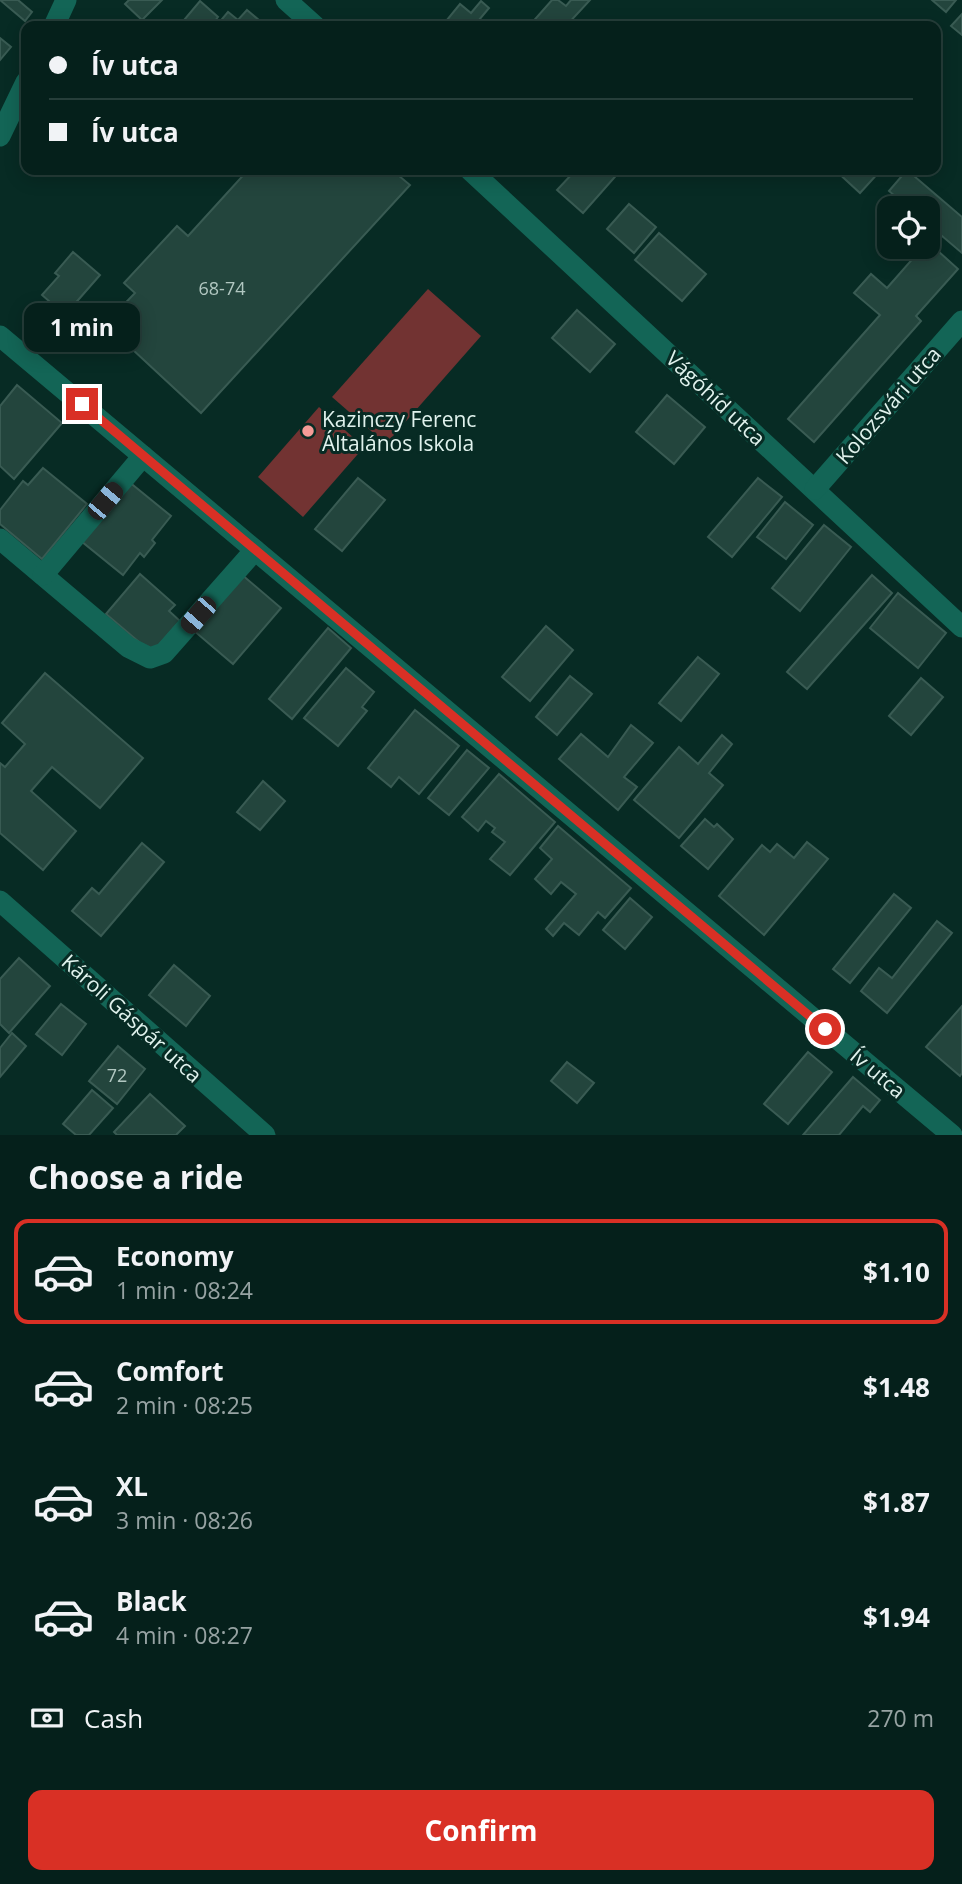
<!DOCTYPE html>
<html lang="en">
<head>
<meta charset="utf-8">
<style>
	body { margin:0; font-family:"Open Sans",sans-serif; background:#132d28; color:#f1f3f6; height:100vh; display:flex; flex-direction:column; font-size:26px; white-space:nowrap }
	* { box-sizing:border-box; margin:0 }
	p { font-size:23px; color:#97a3a3 }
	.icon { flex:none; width:38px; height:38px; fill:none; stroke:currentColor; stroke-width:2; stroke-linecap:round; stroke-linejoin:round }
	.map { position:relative; height:1135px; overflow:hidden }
	.panel { display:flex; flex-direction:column; background:#05201b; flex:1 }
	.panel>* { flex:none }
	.guide { position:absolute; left:21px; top:21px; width:920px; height:154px; border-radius:14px; box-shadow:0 4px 18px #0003,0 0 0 2px #263e3a; display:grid; align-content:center; height:154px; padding:0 28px; background:#05201b }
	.buttons { position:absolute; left:877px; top:196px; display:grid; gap:14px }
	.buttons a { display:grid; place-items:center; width:63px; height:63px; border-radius:14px; background:#05201b; box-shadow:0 4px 18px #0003,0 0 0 2px #263e3a; font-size:35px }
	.end { position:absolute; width:32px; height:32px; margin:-16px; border:9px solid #d93025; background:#fff; box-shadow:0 0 0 4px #fff }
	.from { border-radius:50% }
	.bubble { position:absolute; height:49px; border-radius:14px; background:#05201b; box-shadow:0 4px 18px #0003,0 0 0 2px #263e3a; font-size:23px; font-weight:700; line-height:49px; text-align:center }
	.car { position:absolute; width:21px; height:42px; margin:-21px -10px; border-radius:9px; box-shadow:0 0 5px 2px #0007; background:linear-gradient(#222 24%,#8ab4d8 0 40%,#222 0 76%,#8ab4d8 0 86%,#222 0) }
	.guide b { display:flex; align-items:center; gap:24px; height:66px; font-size:26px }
	.guide b+b { border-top:2px solid #263e3a }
	.guide i { width:18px; height:18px; background:#f1f3f6 }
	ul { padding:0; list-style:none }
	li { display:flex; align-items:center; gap:21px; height:105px; margin:0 14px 10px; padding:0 14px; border:4px solid transparent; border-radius:14px }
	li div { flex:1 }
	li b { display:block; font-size:26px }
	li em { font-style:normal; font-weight:700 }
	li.current { border-color:#d93025 }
	li>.icon { width:63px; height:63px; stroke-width:1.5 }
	h2 { padding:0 28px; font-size:32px; line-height:84px }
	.pay { display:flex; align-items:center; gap:18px; height:77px; padding:0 28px; font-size:26px }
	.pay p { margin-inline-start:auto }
	.cta { display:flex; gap:14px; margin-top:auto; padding:14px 28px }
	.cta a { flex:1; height:80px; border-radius:14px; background:#d93025; color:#fff; font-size:28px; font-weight:700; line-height:80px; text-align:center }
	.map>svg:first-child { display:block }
	.green { fill:#723332 }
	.building { fill:#23453d; stroke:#395b53; stroke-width:2 }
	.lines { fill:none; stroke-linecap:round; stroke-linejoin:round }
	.minor { stroke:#136556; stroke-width:21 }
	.route { stroke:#d93025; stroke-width:9 }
	.poi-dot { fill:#f59b97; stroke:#072b24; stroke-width:2.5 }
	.labels { text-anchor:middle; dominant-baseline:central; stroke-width:6; stroke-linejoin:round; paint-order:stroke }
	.number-label { font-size:18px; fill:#b1c7c1 }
	.street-label { font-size:21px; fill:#e0f2ed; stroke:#072b24 }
	.poi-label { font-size:21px; fill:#e0f2ed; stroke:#072b24; text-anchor:start }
</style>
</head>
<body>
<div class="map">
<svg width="962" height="1135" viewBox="0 0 962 1135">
	<rect width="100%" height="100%" fill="#072b24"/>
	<g class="green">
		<polygon points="428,289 481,336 386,444 332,397"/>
		<polygon points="319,407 364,447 303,517 258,477"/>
	</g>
	<g class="building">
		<polygon points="0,0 18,0 32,12 25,21"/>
		<polygon points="129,0 162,0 142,20 125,4"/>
		<polygon points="552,0 558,0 566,6 571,0 590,0 566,26 529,26"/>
		<polygon points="932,0 956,0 946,12"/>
		<polygon points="200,1 218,17 211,26 179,26"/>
		<polygon points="481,1 489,8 474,26 442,26 460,4 471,13"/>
		<polygon points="247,10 266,26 231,26 222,19 228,12 238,20"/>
		<polygon points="962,14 962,35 951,26"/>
		<polygon points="0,38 11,47 0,60"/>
		<polygon points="248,170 392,170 410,185 201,413 105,324 135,293 124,283 177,226 188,236"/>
		<polygon points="567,170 621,170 583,213 557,190 572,174"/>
		<polygon points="835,170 881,170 860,193"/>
		<polygon points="907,170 962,217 962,253 928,224 928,208 909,208 889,191"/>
		<polygon points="629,204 656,227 634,253 607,229"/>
		<polygon points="659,233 706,274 682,301 635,260"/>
		<polygon points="928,242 958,269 916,316 921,321 814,442 788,419 880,315 854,293 871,274 887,288 923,247 928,247"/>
		<polygon points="73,252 100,275 65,315 42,295 59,276 55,273"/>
		<polygon points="577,310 615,344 590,372 552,338"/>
		<polygon points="17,385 62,423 14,479 0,466 0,406"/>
		<polygon points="667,395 705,427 674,464 636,432"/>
		<polygon points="43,468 87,504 42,559 0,524 0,510 23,481 28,485"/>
		<polygon points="358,478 385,500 342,551 315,529"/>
		<polygon points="758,478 782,497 732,557 708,537"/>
		<polygon points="128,481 171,516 152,540 155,543 144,557 140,553 123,575 81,541"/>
		<polygon points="785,502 813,525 786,559 757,537"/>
		<polygon points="824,525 851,547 800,611 772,588"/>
		<polygon points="140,574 175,605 169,611 180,621 152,653 106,614"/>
		<polygon points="241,574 281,608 233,664 193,630"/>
		<polygon points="872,575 892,593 807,689 787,672"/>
		<polygon points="898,593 946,633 918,668 870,628"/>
		<polygon points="546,626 573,650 530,701 502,677"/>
		<polygon points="328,628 351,648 292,719 269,699"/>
		<polygon points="698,657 719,674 681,721 659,703"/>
		<polygon points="346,668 374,692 362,707 367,711 338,746 304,718"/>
		<polygon points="45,673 143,758 100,808 52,767 31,791 76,831 43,870 0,833 0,763 5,767 25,744 2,723"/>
		<polygon points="570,676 592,694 557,735 536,717"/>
		<polygon points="921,678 943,697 911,735 889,716"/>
		<polygon points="415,710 459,746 419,794 399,777 391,787 368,768"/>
		<polygon points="631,725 653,743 624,777 637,787 618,810 559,759 581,734 608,757"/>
		<polygon points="722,735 732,744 709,773 723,785 679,838 634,800 679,747 698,764"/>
		<polygon points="467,750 489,768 449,815 428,798"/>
		<polygon points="499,774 555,822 510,875 490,859 505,842 492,832 495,828 486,821 478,831 462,817"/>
		<polygon points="263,781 285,801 260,830 237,812"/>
		<polygon points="705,819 714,827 717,824 733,839 708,869 681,846"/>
		<polygon points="558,826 631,888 605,918 598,912 579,935 564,923 553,936 546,929 576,894 561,882 551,894 535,879 552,859 540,848"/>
		<polygon points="807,842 828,859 764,935 719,896 762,845 770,852 777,844 794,858"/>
		<polygon points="142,843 164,862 101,936 72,911 92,888 99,894"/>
		<polygon points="894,894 911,908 850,983 833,969"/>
		<polygon points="630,898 652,917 625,949 603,930"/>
		<polygon points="937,921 952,933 887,1013 861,991 879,968 892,978"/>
		<polygon points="19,958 50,986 9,1033 0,1024 0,979"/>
		<polygon points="174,965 210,996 186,1026 149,995"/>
		<polygon points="61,1004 86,1024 62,1055 36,1034"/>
		<polygon points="962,1006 962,1073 960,1076 926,1047"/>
		<polygon points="12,1033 26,1046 0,1077 0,1048"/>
		<polygon points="118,1046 145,1069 117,1104 89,1081"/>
		<polygon points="808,1052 832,1072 788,1124 764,1104"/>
		<polygon points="567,1062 594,1083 577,1103 551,1081"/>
		<polygon points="853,1077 880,1100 870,1112 863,1106 839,1135 803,1135"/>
		<polygon points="92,1090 113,1108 89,1135 76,1135 63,1124"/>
		<polygon points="150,1094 185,1126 176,1135 117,1135 114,1132"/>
	</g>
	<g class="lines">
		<g class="minor">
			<polyline points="286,0 315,26"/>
			<polyline points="54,26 66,0"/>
			<polyline points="0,136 26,82"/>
			<polyline points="470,170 962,627"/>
			<polyline points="0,336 952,1135"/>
			<polyline points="815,489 962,321"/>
			<polyline points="0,539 128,647 150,658 164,653 255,550"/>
			<polyline points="43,575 143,456"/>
			<polyline points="0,901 265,1135"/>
		</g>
	</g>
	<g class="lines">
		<polyline class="route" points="82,404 825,1029"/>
	</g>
	<circle class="poi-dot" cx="308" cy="431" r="7"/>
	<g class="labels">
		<g class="number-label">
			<text x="222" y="288">68-74</text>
			<text x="117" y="1075">72</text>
		</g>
		<g class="street-label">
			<text transform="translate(716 398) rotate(43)">Vágóhíd utca</text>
			<text transform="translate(888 405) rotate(-49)">Kolozsvári utca</text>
			<text transform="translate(132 1018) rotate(42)">Károli Gáspár utca</text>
			<text transform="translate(878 1073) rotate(40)">Ív utca</text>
		</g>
		<g class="poi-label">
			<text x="322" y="419">Kazinczy Ferenc<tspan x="322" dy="24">Általános Iskola</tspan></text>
		</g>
	</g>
</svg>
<div class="buttons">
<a><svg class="icon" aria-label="locate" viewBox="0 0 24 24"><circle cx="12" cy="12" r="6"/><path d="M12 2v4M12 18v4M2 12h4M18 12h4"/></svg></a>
</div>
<i class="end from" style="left:825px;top:1029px"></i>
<i class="end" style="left:82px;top:404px"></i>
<div class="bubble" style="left:24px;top:303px;width:116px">1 min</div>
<i class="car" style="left:105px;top:501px;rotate:40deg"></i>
<i class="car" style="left:198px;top:615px;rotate:221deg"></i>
<div class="guide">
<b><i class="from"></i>Ív utca</b>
<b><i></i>Ív utca</b>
</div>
</div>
<section class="panel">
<h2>Choose a ride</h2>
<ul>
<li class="current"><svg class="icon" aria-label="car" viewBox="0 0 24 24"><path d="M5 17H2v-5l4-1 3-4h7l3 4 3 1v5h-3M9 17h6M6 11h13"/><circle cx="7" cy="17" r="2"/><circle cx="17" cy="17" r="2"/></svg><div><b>Economy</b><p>1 min · 08:24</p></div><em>$1.10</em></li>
<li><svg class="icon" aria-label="car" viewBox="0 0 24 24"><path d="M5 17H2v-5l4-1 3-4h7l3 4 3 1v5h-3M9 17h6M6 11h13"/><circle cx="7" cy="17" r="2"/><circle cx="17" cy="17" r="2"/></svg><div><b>Comfort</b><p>2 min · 08:25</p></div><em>$1.48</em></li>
<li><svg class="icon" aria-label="car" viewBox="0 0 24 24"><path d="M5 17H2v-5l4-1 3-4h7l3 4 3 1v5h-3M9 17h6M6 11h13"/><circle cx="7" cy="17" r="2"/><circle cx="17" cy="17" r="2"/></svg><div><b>XL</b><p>3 min · 08:26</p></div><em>$1.87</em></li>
<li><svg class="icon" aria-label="car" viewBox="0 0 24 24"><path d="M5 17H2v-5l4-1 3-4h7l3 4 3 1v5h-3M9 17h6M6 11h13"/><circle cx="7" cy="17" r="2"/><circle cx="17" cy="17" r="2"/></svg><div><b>Black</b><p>4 min · 08:27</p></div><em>$1.94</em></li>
</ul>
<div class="pay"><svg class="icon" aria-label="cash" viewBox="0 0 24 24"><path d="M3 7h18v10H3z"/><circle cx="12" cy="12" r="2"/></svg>Cash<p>270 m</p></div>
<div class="cta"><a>Confirm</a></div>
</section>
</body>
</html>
